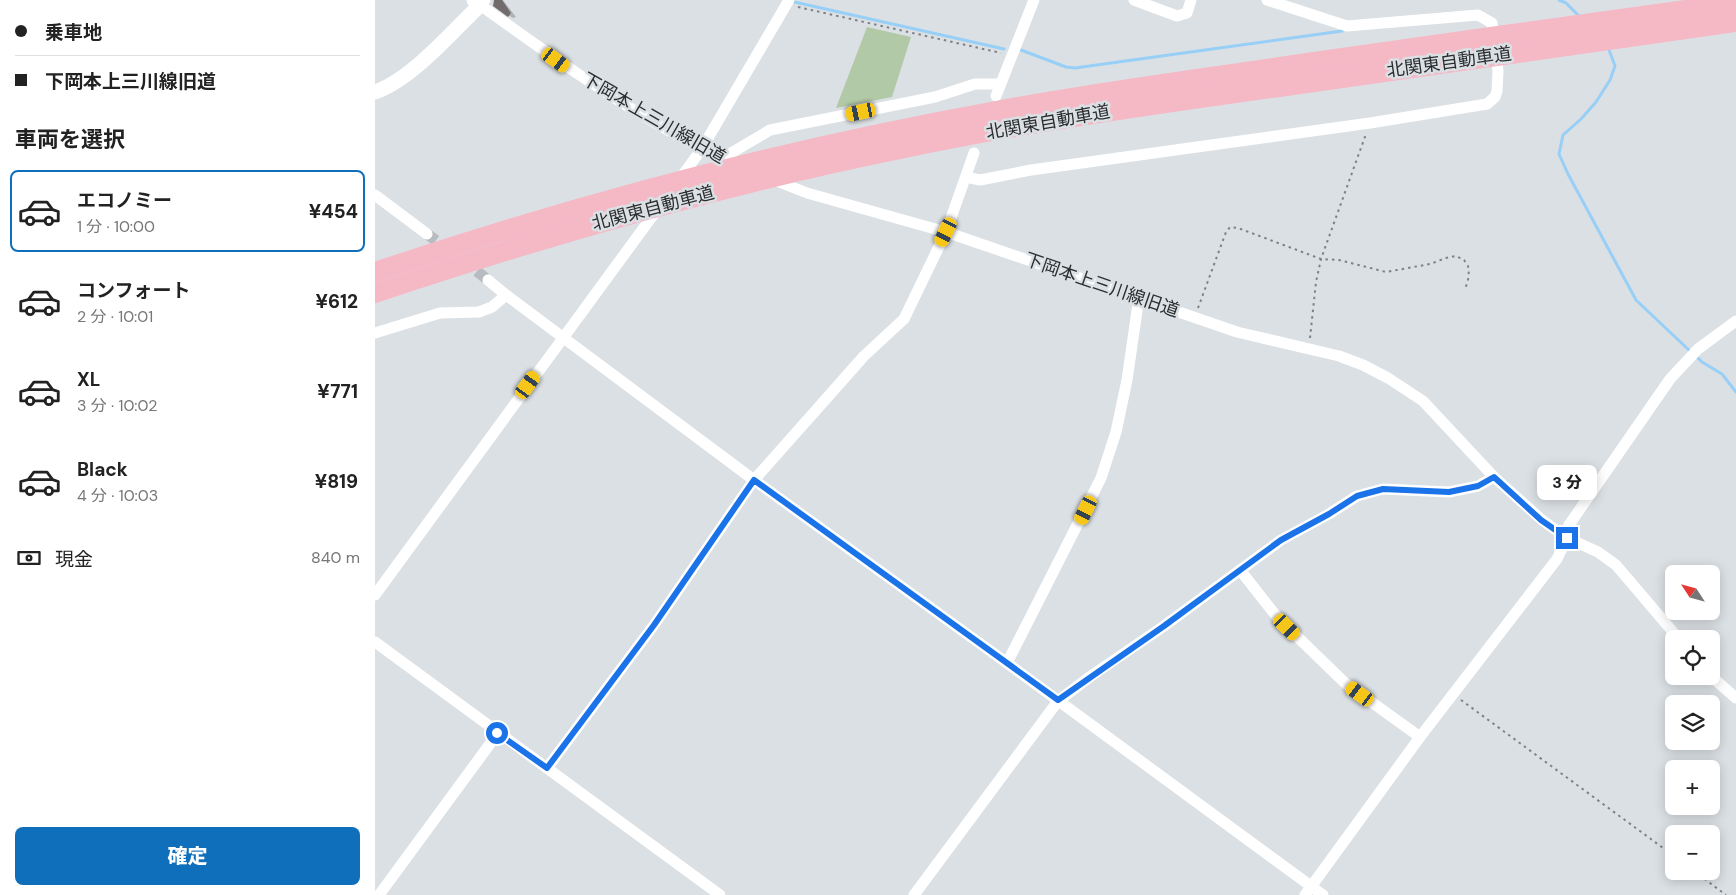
<!DOCTYPE html>
<html lang="ja">
<head>
<meta charset="utf-8">
<style>
	body { margin:0; font-family:"DM Sans","Noto Sans JP",sans-serif; background:#f2f2f2; color:#222; height:100vh; display:flex; flex-direction:column; font-size:19px; white-space:nowrap }
	* { box-sizing:border-box; margin:0 }
	p { font-size:16px; color:#767676 }
	.icon { flex:none; width:28px; height:28px; fill:none; stroke:currentColor; stroke-width:2; stroke-linecap:round; stroke-linejoin:round }
	.map { position:relative; flex:1; overflow:hidden }
	.drawer { display:flex; flex-direction:column; background:#fff; width:375px }
	.drawer>* { flex:none }
	.guide { display:grid; align-content:center; height:110px; padding:0 15px; background:#fff }
	.needle { width:32px; rotate:306deg }
	.tools { position:absolute; left:1290px; top:565px; display:grid; gap:10px }
	.tools a { display:grid; place-items:center; width:55px; height:55px; border-radius:8px; background:#fff; box-shadow:0 2px 12px #0003; font-size:25px }
	.end { position:absolute; width:22px; height:22px; margin:-11px; border:6px solid #1a73e8; background:#fff; box-shadow:0 0 0 2px #fff }
	.from { border-radius:50% }
	.bubble { position:absolute; height:35px; border-radius:8px; background:#fff; box-shadow:0 2px 12px #0003; font-size:16px; font-weight:800; line-height:35px; text-align:center }
	.car { position:absolute; width:15px; height:30px; margin:-15px -8px; border-radius:6px; box-shadow:0 0 4px 1px #0007; background:linear-gradient(#f5c518 24%,#345 0 40%,#f5c518 0 76%,#345 0 86%,#f5c518 0) }
	.guide b { display:flex; align-items:center; gap:18px; height:48px; font-size:19px }
	.guide b+b { border-top:1px solid #e0e0e0 }
	.guide i { width:12px; height:12px; background:#222 }
	ul { padding:0; list-style:none }
	li { display:flex; align-items:center; gap:15px; height:82px; margin:0 10px 8px; padding:0 5px; border:2px solid transparent; border-radius:8px }
	li div { flex:1 }
	li b { display:block; font-size:19px }
	li em { font-style:normal; font-weight:800 }
	li.active { border-color:#0f6fbb }
	li>.icon { width:45px; height:45px; stroke-width:1.5 }
	h2 { padding:0 15px; font-size:22px; line-height:60px }
	.pay { display:flex; align-items:center; gap:12px; height:55px; padding:0 15px; font-size:19px }
	.pay p { margin-inline-start:auto }
	.button { display:flex; gap:10px; margin-top:auto; padding:10px 15px }
	.button a { flex:1; height:58px; border-radius:8px; background:#0f6fbb; color:#fff; font-size:20px; font-weight:800; line-height:58px; text-align:center }
	main { display:flex; flex:1; min-height:0 }
	.map>svg:first-child { display:block }
	.green { fill:#b1c9a6 }
	.shadow { fill:#0003 }
	.lines { fill:none; stroke-linecap:round; stroke-linejoin:round }
	.stream { stroke:#98cff7; stroke-width:3 }
	.building { fill:#716b6b }
	.street-tunnel { stroke:#b8bcc0; stroke-width:11; stroke-dasharray:11 5.5; stroke-linecap:butt }
	.path { stroke:#7f8284; stroke-width:2; stroke-dasharray:2.5 4; stroke-linecap:butt }
	.street { stroke:#fff; stroke-width:11 }
	.secondary { stroke:#fff; stroke-width:15 }
	.highway { stroke:#f5b9c6; stroke-width:20 }
	.route { stroke:#1a73e8; stroke-width:6 }
	.labels { text-anchor:middle; dominant-baseline:central; stroke-width:5; stroke-linejoin:round; paint-order:stroke }
	.street-label { font-size:18px; fill:#2b2d2e; stroke:#dbe0e4 }
</style>
</head>
<body>
<main>
<section class="drawer">
<div class="guide">
<b><i class="from"></i>乗車地</b>
<b><i></i>下岡本上三川線旧道</b>
</div>
<h2>車両を選択</h2>
<ul>
<li class="active"><svg class="icon" aria-label="car" viewBox="0 0 24 24"><path d="M5 17H2v-5l4-1 3-4h7l3 4 3 1v5h-3M9 17h6M6 11h13"/><circle cx="7" cy="17" r="2"/><circle cx="17" cy="17" r="2"/></svg><div><b>エコノミー</b><p>1 分 · 10:00</p></div><em>¥454</em></li>
<li><svg class="icon" aria-label="car" viewBox="0 0 24 24"><path d="M5 17H2v-5l4-1 3-4h7l3 4 3 1v5h-3M9 17h6M6 11h13"/><circle cx="7" cy="17" r="2"/><circle cx="17" cy="17" r="2"/></svg><div><b>コンフォート</b><p>2 分 · 10:01</p></div><em>¥612</em></li>
<li><svg class="icon" aria-label="car" viewBox="0 0 24 24"><path d="M5 17H2v-5l4-1 3-4h7l3 4 3 1v5h-3M9 17h6M6 11h13"/><circle cx="7" cy="17" r="2"/><circle cx="17" cy="17" r="2"/></svg><div><b>XL</b><p>3 分 · 10:02</p></div><em>¥771</em></li>
<li><svg class="icon" aria-label="car" viewBox="0 0 24 24"><path d="M5 17H2v-5l4-1 3-4h7l3 4 3 1v5h-3M9 17h6M6 11h13"/><circle cx="7" cy="17" r="2"/><circle cx="17" cy="17" r="2"/></svg><div><b>Black</b><p>4 分 · 10:03</p></div><em>¥819</em></li>
</ul>
<div class="pay"><svg class="icon" aria-label="cash" viewBox="0 0 24 24"><path d="M3 7h18v10H3z"/><circle cx="12" cy="12" r="2"/></svg>現金<p>840 m</p></div>
<div class="button"><a>確定</a></div>
</section>
<div class="map">
<svg width="1361" height="895" viewBox="0 0 1361 895">
	<rect width="100%" height="100%" fill="#dbe0e4"/>
	<polygon class="green" points="492,27 536,37 517,97 461,108"/>
	<polygon class="shadow" points="121,0 128,0 141,17 138,18 133,15"/>
	<g class="lines">
		<g class="stream">
			<polyline points="1184,0 1191,3 1205,17"/>
			<polyline points="415,1 629,49"/>
			<polyline points="1233,47 1240,66 1235,80 1221,102 1206,119 1188,135 1184,154 1193,174 1261,300 1316,352"/>
			<polyline points="646,50 691,67 700,68 967,31"/>
			<polyline points="1321,356 1327,362 1347,374 1361,392"/>
		</g>
	</g>
	<polygon class="building" points="119,0 127,0 136,13 133,17 118,6"/>
	<g class="lines">
		<g class="street-tunnel">
			<polyline points="52,234 74,250"/>
			<polyline points="89,261 113,280"/>
		</g>
		<g class="path">
			<polyline points="423,7 626,53"/>
			<polyline points="823,308 851,232 855,227 863,228 946,259 964,260 1011,272 1055,264 1071,258 1081,256 1089,260 1093,266 1094,276 1090,290"/>
			<polyline points="935,338 941,282 946,259 991,134"/>
			<polyline points="1086,700 1299,856"/>
			<polyline points="1319,871 1351,895"/>
		</g>
		<g class="street">
			<path d="M110 0 105 5C163 46 220 88 282 124 308 139 334 154 363 166"/>
			<polyline points="759,0 802,16 812,13 816,0"/>
			<polyline points="621,96 659,0"/>
			<polyline points="346,159 395,130 560,97 600,84 624,84"/>
			<polyline points="591,177 605,180 656,170 995,123 1112,104 1120,97 1122,91 1123,71 1117,23 1103,15 972,26 892,0"/>
			<polyline points="304,180 326,150 414,0"/>
			<polyline points="399,180 432,193 571,232 862,332 964,356 988,365 1013,378 1048,401 1119,477 1167,520 1192,538 1223,552 1241,565 1304,639"/>
			<polyline points="0,195 52,234"/>
			<polyline points="113,280 131,295 379,480 632,663 948,895"/>
			<polyline points="0,333 65,313 104,312 117,307 131,295"/>
			<polyline points="865,570 902,617 970,683 1045,737"/>
			<polyline points="0,595 284,207"/>
			<polyline points="0,642 345,895"/>
			<polyline points="632,663 726,478 741,432 752,380 764,297"/>
			<polyline points="1336,676 1361,698"/>
			<polyline points="172,768 279,625 379,480 489,356 529,319 571,232 599,153"/>
			<polyline points="4,895 123,733"/>
			<polyline points="539,895 683,701 716,676 789,626 906,540 954,514 982,496 1008,489 1074,492 1103,486 1119,477"/>
			<polyline points="930,895 1045,737 1182,559 1192,538 1194,525 1295,379 1323,349 1361,321"/>
		</g>
		<path class="secondary" d="M0 92C36 80 78 31 105 5L99 0"/>
		<g class="highway">
			<path d="M0 272C203 204 410 149 621 111 722 92 824 79 925 64 1070 43 1216 23 1361 3"/>
			<path d="M0 293C173 235 347 185 525 149 653 122 782 104 911 86 1061 64 1211 43 1361 22"/>
		</g>
	</g>
	<g class="lines">
		<polyline class="route" points="122,733 172,768 279,625 379,480 683,700 789,626 906,540 954,514 982,496 1008,489 1074,492 1103,486 1119,477 1166,520 1192,538"/>
	</g>
	<g class="labels">
		<g class="street-label">
			<text transform="translate(1074 62) rotate(-8)">北関東自動車道</text>
			<text transform="translate(279 118) rotate(30)">下岡本上三川線旧道</text>
			<text transform="translate(673 122) rotate(-10)">北関東自動車道</text>
			<text transform="translate(278 208) rotate(-15)">北関東自動車道</text>
			<text transform="translate(727 285) rotate(19)">下岡本上三川線旧道</text>
		</g>
	</g>
</svg>
<div class="tools">
<a><svg class="needle" viewBox="-14 -14 28 28"><path d="M0-13l5 13h-10z" fill="#e53935"/><path d="M0 13l5-13h-10z" fill="#767676"/></svg></a>
<a><svg class="icon" aria-label="locate" viewBox="0 0 24 24"><circle cx="12" cy="12" r="6"/><path d="M12 2v4M12 18v4M2 12h4M18 12h4"/></svg></a>
<a><svg class="icon" aria-label="layers" viewBox="0 0 24 24"><path d="M12 4l9 5-9 5-9-5zM3 14l9 5 9-5"/></svg></a>
<a>+</a>
<a>−</a>
</div>
<i class="end from" style="left:122px;top:733px"></i>
<i class="end" style="left:1192px;top:538px"></i>
<div class="bubble" style="left:1162px;top:465px;width:60px">3 分</div>
<i class="car" style="left:181px;top:60px;rotate:126deg"></i>
<i class="car" style="left:486px;top:112px;rotate:258deg"></i>
<i class="car" style="left:571px;top:232px;rotate:206deg"></i>
<i class="car" style="left:153px;top:385px;rotate:36deg"></i>
<i class="car" style="left:711px;top:510px;rotate:206deg"></i>
<i class="car" style="left:912px;top:627px;rotate:135deg"></i>
<i class="car" style="left:985px;top:694px;rotate:306deg"></i>
</div>
</main>
</body>
</html>
